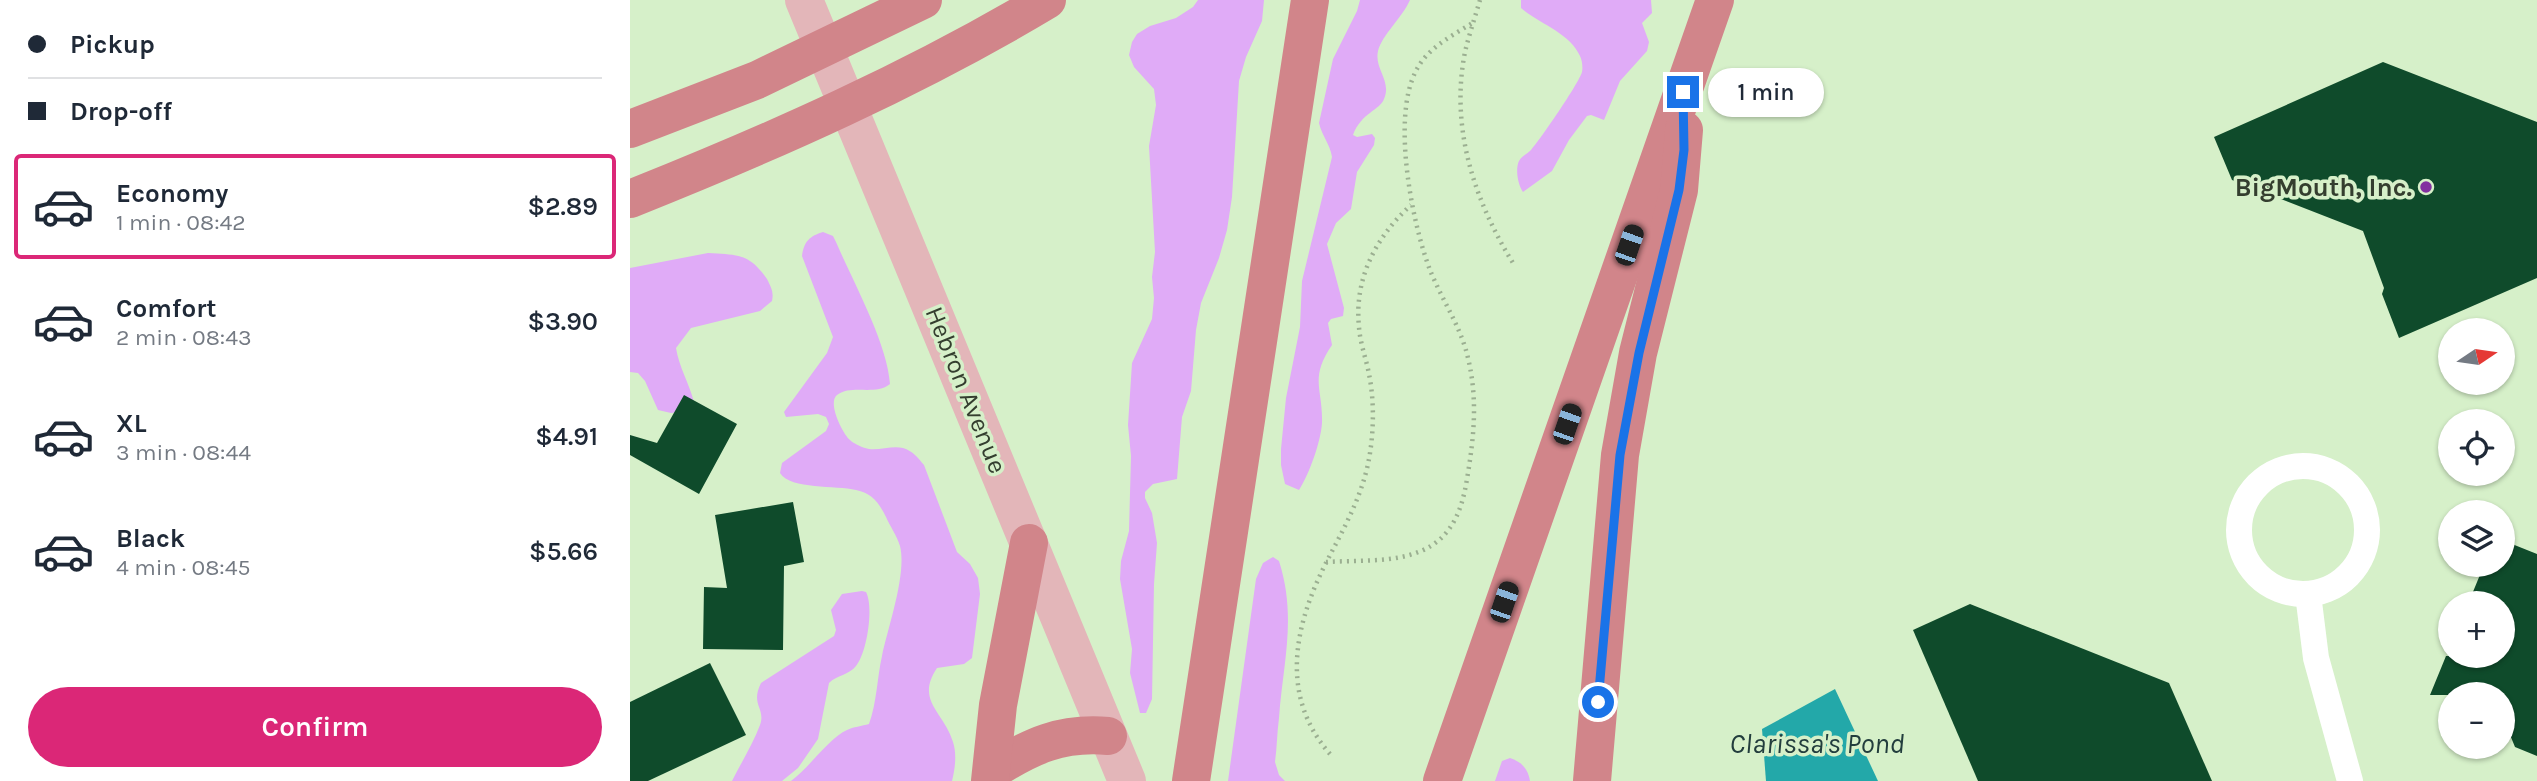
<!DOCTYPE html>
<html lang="en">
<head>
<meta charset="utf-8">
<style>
	body { margin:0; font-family:Karla,sans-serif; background:#f2f2f3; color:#1f2937; height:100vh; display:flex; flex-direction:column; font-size:26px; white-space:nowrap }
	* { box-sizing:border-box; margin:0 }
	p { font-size:23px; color:#747a83 }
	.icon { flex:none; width:38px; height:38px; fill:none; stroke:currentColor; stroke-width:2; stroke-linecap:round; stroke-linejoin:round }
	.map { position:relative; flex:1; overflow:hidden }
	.panel { display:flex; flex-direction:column; background:#fff; width:630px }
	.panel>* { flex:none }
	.top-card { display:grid; align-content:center; height:154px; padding:0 28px; background:#fff }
	.needle { width:46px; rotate:77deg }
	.controls { position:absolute; left:1808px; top:318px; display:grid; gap:14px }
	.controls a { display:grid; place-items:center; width:77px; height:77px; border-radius:50%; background:#fff; box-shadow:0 2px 5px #0004; font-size:35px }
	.end { position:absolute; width:32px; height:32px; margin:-16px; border:9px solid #1a73e8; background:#fff; box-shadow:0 0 0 4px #fff }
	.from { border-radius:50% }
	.bubble { position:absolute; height:49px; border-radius:24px; background:#fff; box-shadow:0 2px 5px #0004; font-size:23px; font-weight:600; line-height:49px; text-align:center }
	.car { position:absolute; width:21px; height:42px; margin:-21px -10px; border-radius:9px; box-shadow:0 0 5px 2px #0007; background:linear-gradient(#222 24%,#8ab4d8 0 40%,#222 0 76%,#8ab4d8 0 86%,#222 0) }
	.top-card b { display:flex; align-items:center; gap:24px; height:66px; font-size:26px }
	.top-card b+b { border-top:2px solid #e0e1e3 }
	.top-card i { width:18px; height:18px; background:#1f2937 }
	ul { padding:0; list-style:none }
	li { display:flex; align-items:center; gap:21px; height:105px; margin:0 14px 10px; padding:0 14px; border:4px solid transparent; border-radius:7px }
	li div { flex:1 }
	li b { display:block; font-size:26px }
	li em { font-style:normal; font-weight:600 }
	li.active { border-color:#db2777 }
	li>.icon { width:63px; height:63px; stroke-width:1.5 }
	.primary-button { display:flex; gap:14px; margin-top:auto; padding:14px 28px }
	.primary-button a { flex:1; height:80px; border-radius:42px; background:#db2777; color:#fff; font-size:28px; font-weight:600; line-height:80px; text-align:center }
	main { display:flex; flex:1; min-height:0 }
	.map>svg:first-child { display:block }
	.green { fill:#e0abf7 }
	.water { fill:#23a8a9 }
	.building { fill:#0f4b2b }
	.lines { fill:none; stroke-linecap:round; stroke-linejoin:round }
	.path { stroke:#9baf91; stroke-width:4.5; stroke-dasharray:2 5; stroke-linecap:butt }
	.street { stroke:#fff; stroke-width:26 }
	.primary { stroke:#e3b6b9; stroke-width:38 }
	.highway { stroke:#d1858a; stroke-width:38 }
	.route { stroke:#1a73e8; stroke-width:9 }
	.poi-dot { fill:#8230a0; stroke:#d6f0c9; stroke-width:2.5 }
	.labels { text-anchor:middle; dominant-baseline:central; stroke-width:7; stroke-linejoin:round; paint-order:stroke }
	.poi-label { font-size:26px; font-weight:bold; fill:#343e2f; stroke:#d6f0c9; text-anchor:end }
	.street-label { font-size:26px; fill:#343e2f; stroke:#d6f0c9 }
	.water-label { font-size:28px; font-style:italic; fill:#223d3d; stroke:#d6f0c9 }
</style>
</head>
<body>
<main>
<section class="panel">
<div class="top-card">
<b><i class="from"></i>Pickup</b>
<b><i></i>Drop-off</b>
</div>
<ul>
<li class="active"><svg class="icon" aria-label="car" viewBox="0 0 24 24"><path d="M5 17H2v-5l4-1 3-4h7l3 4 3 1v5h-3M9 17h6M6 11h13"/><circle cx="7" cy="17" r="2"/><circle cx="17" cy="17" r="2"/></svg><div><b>Economy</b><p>1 min · 08:42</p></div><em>$2.89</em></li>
<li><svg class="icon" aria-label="car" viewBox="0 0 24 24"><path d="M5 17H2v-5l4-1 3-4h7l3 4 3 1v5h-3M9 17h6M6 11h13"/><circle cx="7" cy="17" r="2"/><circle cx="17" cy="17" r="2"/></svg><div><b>Comfort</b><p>2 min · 08:43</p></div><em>$3.90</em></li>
<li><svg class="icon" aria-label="car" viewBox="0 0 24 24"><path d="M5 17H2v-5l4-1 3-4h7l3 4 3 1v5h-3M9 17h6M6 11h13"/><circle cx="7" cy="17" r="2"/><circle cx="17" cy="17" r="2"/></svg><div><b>XL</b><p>3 min · 08:44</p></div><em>$4.91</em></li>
<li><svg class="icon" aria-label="car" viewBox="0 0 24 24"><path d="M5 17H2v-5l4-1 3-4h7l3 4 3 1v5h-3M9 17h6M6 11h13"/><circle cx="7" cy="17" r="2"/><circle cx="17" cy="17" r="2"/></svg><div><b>Black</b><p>4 min · 08:45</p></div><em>$5.66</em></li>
</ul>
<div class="primary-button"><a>Confirm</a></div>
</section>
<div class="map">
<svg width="1907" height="781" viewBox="0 0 1907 781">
	<rect width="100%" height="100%" fill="#d6f0c9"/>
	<g class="green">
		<polygon points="568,0 634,0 632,21 616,57 609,81 602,197 597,230 589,258 571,303 566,330 561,391 552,417 547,479 523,484 515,492 515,498 522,513 527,543 524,584 522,699 516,713 510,713 500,673 502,649 490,579 491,561 499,531 501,456 498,425 502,363 522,319 524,298 522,277 525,252 519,146 526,105 524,89 504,67 499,55 502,42 507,34 520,26 546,18 563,7"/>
		<path d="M730 0H780C772 18 752 35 748 51 744 69 762 81 754 99 750 110 731 113 723 135L727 137 742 134 745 138 744 145 727 172 721 209 706 223 697 244 714 308 713 316 701 319 698 323 702 345C679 379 693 388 692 423 691 441 679 475 669 490L655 484 651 465V449L656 398 670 327 672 281 702 157C700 144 692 136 689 123L703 59 727 11Z"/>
		<path d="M891 0H1021L1022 13 1012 23 1019 42 1017 51 990 81 974 120 961 115 957 116 939 140 922 171 893 192C888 185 885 169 889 161 892 156 897 154 901 150 910 140 949 83 952 72 953 67 952 60 950 56 940 33 910 24 891 8Z"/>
		<path d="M193 232 203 236 206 242C223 282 257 342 260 384 245 396 222 384 207 395 197 403 213 434 220 440 223 443 231 447 235 448 246 452 261 445 273 448 283 451 288 458 294 465L327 552 340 564 348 578 350 594 342 658 334 664 307 668C285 701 314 712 323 742 327 754 325 769 322 781H161C179 768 200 737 217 730 223 727 232 726 239 724 247 702 247 678 252 656 258 627 277 574 270 546 267 536 260 526 256 517 249 503 242 493 226 490 206 485 161 490 150 473L152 463 196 431 199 424 196 417 188 414 156 417 154 412 197 353 203 337 172 256C174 241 180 236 193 232Z"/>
		<path d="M78 253C108 255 119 253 137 279 141 287 144 292 142 301L130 311 61 328 46 348C49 367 59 383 64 402L58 411 41 413 28 410 15 381 8 373 0 372V268Z"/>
		<path d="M643 557 649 561C667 617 653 663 649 718 647 733 647 747 645 762L649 775 655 781H598L626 579 633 563Z"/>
		<path d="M232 591 236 592C244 607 237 653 226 666 219 675 207 675 199 683L188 739 168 768 152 781H102C111 763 123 744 130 725 136 708 120 705 131 683L204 636 206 630 201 610 212 594Z"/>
		<path d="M880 758C892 762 898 769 900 781H865L872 761Z"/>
	</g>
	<polygon class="water" points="1205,689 1248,781 1136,781 1132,729"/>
	<g class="building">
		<polygon points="1753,62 1907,122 1907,278 1769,338 1752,294 1754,288 1733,231 1602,180 1584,137"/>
		<polygon points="54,395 107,424 69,494 0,455 0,435 27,443"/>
		<polygon points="163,502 174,562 154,566 153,650 73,649 74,587 97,588 85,515"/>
		<polygon points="1872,540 1907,554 1907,756 1885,747 1878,730 1872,728 1872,695 1800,695 1816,656 1872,656 1872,604 1838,604 1854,565 1872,565"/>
		<polygon points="1340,604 1539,683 1582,781 1348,781 1283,630"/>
		<polygon points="80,663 116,735 18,781 0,781 0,702"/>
	</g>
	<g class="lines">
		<g class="path">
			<path d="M850 0C845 17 839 35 835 52 820 127 844 200 883 263"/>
			<path d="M696 562C727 560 763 563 791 551 822 538 832 510 837 479 844 437 848 400 838 358 831 327 812 300 800 270 782 223 762 120 785 73 796 48 822 36 844 22"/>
			<path d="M700 754C649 696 664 625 697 561 715 526 734 493 740 453 744 427 744 399 739 374 736 358 730 343 729 327 724 278 746 237 781 205"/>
		</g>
		<g class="street">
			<circle cx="1673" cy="530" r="64"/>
			<polyline points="1678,594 1686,658 1720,781"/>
		</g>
		<polyline class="primary" points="174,0 497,781"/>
		<g class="highway">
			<polyline points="0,129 127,80 293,0"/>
			<path d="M0 199C143 142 285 79 417 0"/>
			<path d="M363 770C401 746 431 732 478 736"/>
			<polyline points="360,781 368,705 399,543"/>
			<polyline points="561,781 680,0"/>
			<polyline points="812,781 1085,0"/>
			<polyline points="962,781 990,455 1008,353 1049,190 1054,130"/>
		</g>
	</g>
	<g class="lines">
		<polyline class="route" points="968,702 990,455 1009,353 1049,190 1054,150 1053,92"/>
	</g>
	<circle class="poi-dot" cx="1796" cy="187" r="7"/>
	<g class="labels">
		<g class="poi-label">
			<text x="1782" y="187">BigMouth, Inc.</text>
		</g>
		<g class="street-label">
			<text transform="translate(336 390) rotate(68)">Hebron Avenue</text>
		</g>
		<g class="water-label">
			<text x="1187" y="743">Clarissa's Pond</text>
		</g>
	</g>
</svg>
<div class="controls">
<a><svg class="needle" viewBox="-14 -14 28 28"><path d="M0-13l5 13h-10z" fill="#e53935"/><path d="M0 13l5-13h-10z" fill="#747a83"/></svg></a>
<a><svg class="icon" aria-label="locate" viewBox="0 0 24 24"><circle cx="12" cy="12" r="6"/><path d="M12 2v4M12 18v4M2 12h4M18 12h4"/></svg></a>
<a><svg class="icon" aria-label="layers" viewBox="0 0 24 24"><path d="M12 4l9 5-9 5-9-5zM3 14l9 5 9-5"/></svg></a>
<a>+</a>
<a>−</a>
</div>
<i class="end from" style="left:968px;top:702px"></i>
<i class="end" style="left:1053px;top:92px"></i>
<div class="bubble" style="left:1078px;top:68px;width:116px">1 min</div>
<i class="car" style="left:999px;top:245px;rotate:19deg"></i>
<i class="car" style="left:937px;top:424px;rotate:19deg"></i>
<i class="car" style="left:874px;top:602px;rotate:19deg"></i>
</div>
</main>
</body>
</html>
